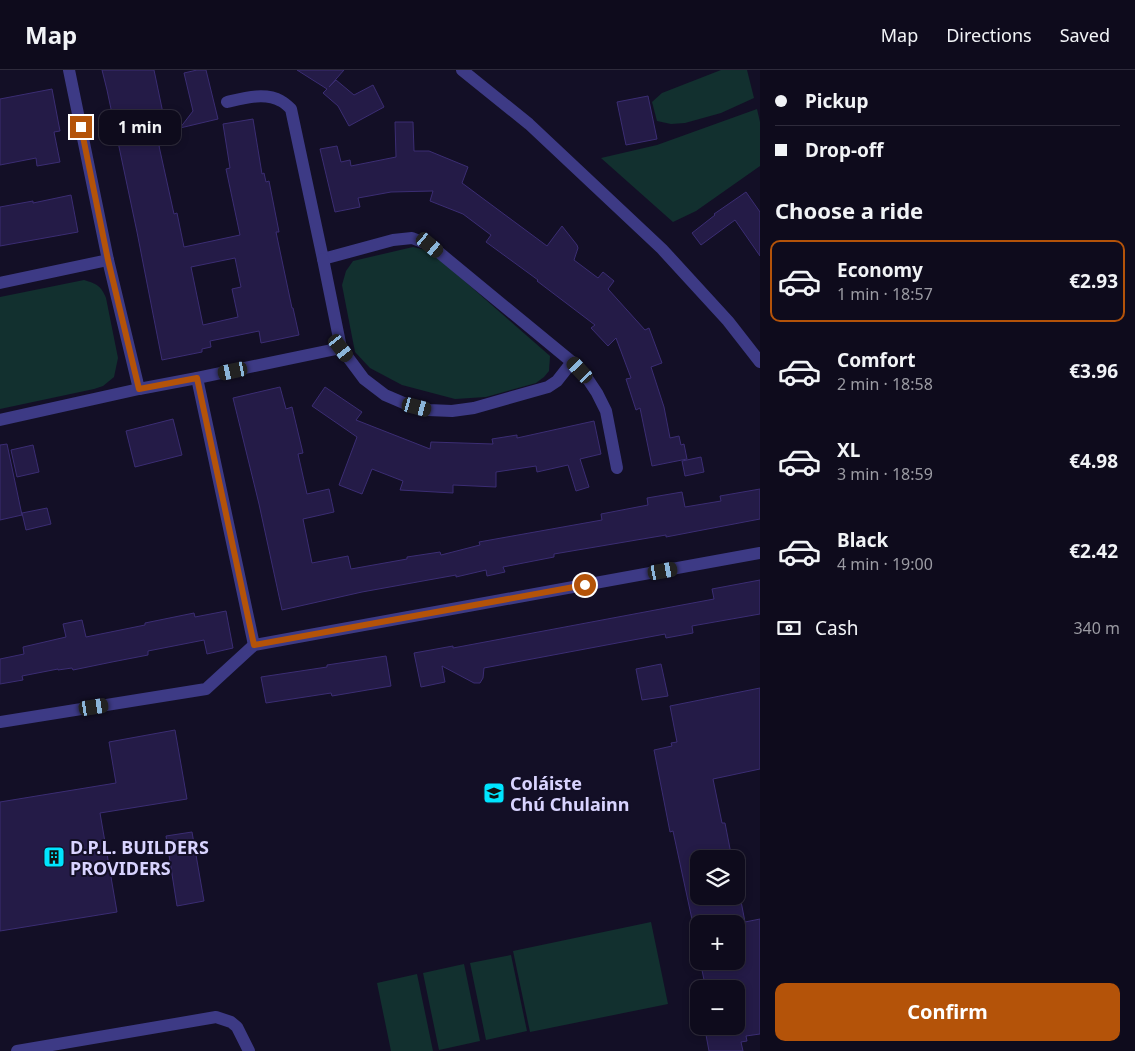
<!DOCTYPE html>
<html lang="en">
<head>
<meta charset="utf-8">
<style>
	body { margin:0; font-family:"Noto Sans",sans-serif; background:#171425; color:#f1f3f6; height:100vh; display:flex; flex-direction:column; font-size:19px; white-space:nowrap }
	* { box-sizing:border-box; margin:0 }
	p { font-size:16px; color:#9b9ba3 }
	.icon { flex:none; width:28px; height:28px; fill:none; stroke:currentColor; stroke-width:2; stroke-linecap:round; stroke-linejoin:round }
	.map { position:relative; flex:1; overflow:hidden }
	.details { display:flex; flex-direction:column; background:#0e0b1c; width:375px }
	.details>* { flex:none }
	.banner { display:grid; align-content:center; height:110px; padding:0 15px; background:#0e0b1c }
	.fabs { position:absolute; left:690px; top:780px; display:grid; gap:10px }
	.fabs a { display:grid; place-items:center; width:55px; height:55px; border-radius:10px; background:#0e0b1c; box-shadow:0 2px 8px #0003,0 0 0 1px #2e2b3b; font-size:25px }
	.end { position:absolute; width:22px; height:22px; margin:-11px; border:6px solid #b45309; background:#fff; box-shadow:0 0 0 2px #fff }
	.from { border-radius:50% }
	.bubble { position:absolute; height:35px; border-radius:10px; background:#0e0b1c; box-shadow:0 2px 8px #0003,0 0 0 1px #2e2b3b; font-size:16px; font-weight:700; line-height:35px; text-align:center }
	.car { position:absolute; width:15px; height:30px; margin:-15px -8px; border-radius:6px; box-shadow:0 0 4px 1px #0007; background:linear-gradient(#222 24%,#8ab4d8 0 40%,#222 0 76%,#8ab4d8 0 86%,#222 0) }
	.banner b { display:flex; align-items:center; gap:18px; height:48px; font-size:19px }
	.banner b+b { border-top:1px solid #2e2b3b }
	.banner i { width:12px; height:12px; background:#f1f3f6 }
	ul { padding:0; list-style:none }
	li { display:flex; align-items:center; gap:15px; height:82px; margin:0 10px 8px; padding:0 5px; border:2px solid transparent; border-radius:10px }
	li div { flex:1 }
	li b { display:block; font-size:19px }
	li em { font-style:normal; font-weight:700 }
	li.selected { border-color:#b45309 }
	li>.icon { width:45px; height:45px; stroke-width:1.5 }
	h2 { padding:0 15px; font-size:22px; line-height:60px }
	.pay { display:flex; align-items:center; gap:12px; height:55px; padding:0 15px; font-size:19px }
	.pay p { margin-inline-start:auto }
	.button { display:flex; gap:10px; margin-top:auto; padding:10px 15px }
	.button a { flex:1; height:58px; border-radius:10px; background:#b45309; color:#fff; font-size:20px; font-weight:700; line-height:58px; text-align:center }
	header { display:flex; align-items:center; gap:30px; box-sizing:border-box; height:70px; padding:0 25px; background:#0e0b1c; border-bottom:1px solid #2e2b3b }
	header strong { font-size:24px }
	nav { display:flex; gap:28px; margin-inline-start:auto; font-size:18px }
	main { display:flex; flex:1; min-height:0 }
	.map>svg:first-child { display:block }
	.green { fill:#12302f }
	.building { fill:#241b47; stroke:#3b2d73; fill-rule:evenodd }
	.lines { fill:none; stroke-linecap:round; stroke-linejoin:round }
	.minor { stroke:#3d3a85; stroke-width:12 }
	.route { stroke:#b45309; stroke-width:6 }
	.labels { text-anchor:middle; dominant-baseline:central; stroke-width:4; stroke-linejoin:round; paint-order:stroke }
	.poi-label { font-size:18px; font-weight:bold; fill:#d9d4ff; stroke:#130f26; text-anchor:start }
</style>
</head>
<body>
<header>
<strong>Map</strong>
<nav><a>Map</a><a>Directions</a><a>Saved</a></nav>
</header>
<main>
<div class="map">
<svg width="760" height="981" viewBox="0 0 760 981">
	<rect width="100%" height="100%" fill="#130f26"/>
	<g class="green">
		<polygon points="721,0 747,0 754,28 721,43 685,53 671,54 657,51 652,32 662,23"/>
		<polygon points="757,39 760,52 760,96 696,141 673,152 601,88 657,75"/>
		<polygon points="413,177 426,180 444,193 550,286 549,301 544,307 536,313 486,327 455,329 402,315 370,298 355,282 342,215 346,201 353,191"/>
		<path d="M84 210C97 214 101 216 106 228L118 288 114 307 103 316 94 319 0 339V227Z"/>
		<polygon points="651,852 668,934 530,962 513,881"/>
		<polygon points="511,885 527,961 486,970 470,893"/>
		<polygon points="464,894 480,971 439,980 423,903"/>
		<polygon points="417,904 433,981 391,981 377,913"/>
	</g>
	<g class="building">
		<path d="M102 0H154L164 48 155 50 160 76H159L174 144 177 143 184 177 240 165 226 99 230 98 223 54 253 49 262 104 264 103 266 112 269 111 279 162H276L292 238H293L299 265 261 273 259 261 210 271 211 277 202 279V282L162 290 137 162 107 20ZM235 188 241 217 232 219 238 247 203 255 191 197Z"/>
		<polygon points="197,0 206,0 218,49 180,58 193,41 184,3"/>
		<polygon points="297,0 344,0 329,17 336,10 354,25 373,15 384,37 349,56 338,36 323,23 327,19"/>
		<polygon points="52,19 60,61 54,62 60,92 37,96 36,88 0,95 0,29"/>
		<polygon points="648,26 657,69 626,75 617,32"/>
		<polygon points="395,52 413,52 414,81 429,81 468,97 462,113 547,176 562,156 577,175 578,178 574,190 598,208 603,202 614,211 608,219 645,260 649,258 662,293 651,297 664,337 670,368 679,366 681,375 684,374 687,389 652,396 640,338 636,340 626,309 631,308 616,268 608,276 591,258 595,255 537,211 538,210 486,172 491,165 463,144 430,131 433,121 391,122 358,128 360,137 335,142 320,79 337,76 341,92 350,90 351,96 396,87"/>
		<polygon points="746,122 760,142 760,186 735,150 701,175 692,163 715,145 714,144"/>
		<polygon points="71,125 78,162 0,176 0,137 33,131 33,133"/>
		<polygon points="280,317 286,339 292,337 303,383 298,384 307,424 329,419 334,442 303,449 312,493 348,486 351,499 407,489 407,487 440,482 441,485 480,475 479,472 602,450 601,444 648,435 647,428 682,422 685,437 721,431 720,426 760,419 760,449 666,467 666,465 554,484 554,487 503,497 505,502 487,506 486,500 456,507 456,505 362,522 282,540 259,434 233,328"/>
		<polygon points="325,317 362,342 356,350 430,379 431,372 493,374 492,369 517,365 517,368 594,351 601,384 580,389 589,417 576,421 568,395 537,402 536,396 496,402 496,417 453,415 453,423 400,420 403,411 372,399 362,424 339,415 357,367 312,336"/>
		<polygon points="173,349 182,385 135,397 126,361"/>
		<polygon points="7,374 22,445 0,450 0,375"/>
		<polygon points="33,375 39,402 17,407 11,380"/>
		<polygon points="701,387 704,402 685,406 682,391"/>
		<polygon points="47,438 51,454 26,460 22,443"/>
		<polygon points="760,510 760,544 692,556 693,563 666,568 665,564 484,598 483,608 480,613 474,613 442,596 445,612 421,617 414,583 453,576 453,578 714,529 712,519"/>
		<polygon points="226,541 233,578 207,584 204,570 148,581 148,585 112,592 73,600 72,598 58,600 58,599 22,606 23,610 0,614 0,589 24,584 23,577 66,567 63,554 82,550 86,567 145,555 145,553 194,543 195,547"/>
		<polygon points="386,586 391,616 332,626 331,623 266,633 261,607 327,597 327,595"/>
		<polygon points="661,594 668,626 642,630 636,599"/>
		<polygon points="760,618 760,699 713,709 722,753 725,753 732,789 699,789 699,826 740,826 745,852 760,849 760,964 746,966 747,971 741,972 743,981 709,981 706,965 716,963 714,956 736,956 736,919 706,919 700,891 736,891 736,854 737,854 693,854 673,761 670,762 654,680 672,676 671,673 677,672 670,636"/>
		<polygon points="175,660 187,729 100,743 117,842 0,861 0,732 116,713 109,672"/>
		<polygon points="192,762 204,831 177,836 166,766"/>
	</g>
	<g class="lines">
		<g class="minor">
			<polyline points="69,0 108,190 139,319"/>
			<polyline points="462,0 529,54 662,179 728,251 760,292"/>
			<path d="M227 32C244 28 265 22 281 31 285 33 288 36 291 39L323 189 393 170 412 168 430 175 572 292 557 311 548 317 474 338 452 341 428 340 406 334 385 325 364 309 341 278"/>
			<polyline points="0,213 108,190"/>
			<polyline points="572,292 587,308 597,323 606,341 617,398"/>
			<polyline points="197,308 254,575"/>
			<polyline points="0,350 139,319 197,308 341,278 323,189"/>
			<polyline points="0,652 206,619 254,575 760,483"/>
			<polyline points="17,981 216,947 231,952 237,957 249,981"/>
		</g>
	</g>
	<g class="lines">
		<polyline class="route" points="81,57 108,190 139,319 197,308 254,575 585,515"/>
	</g>
	<defs>
		<g id="school-square" transform="scale(1.125)"><rect x="-9" y="-9" width="18" height="18" rx="4" fill="#00e5ff" stroke="#130f26"/><path d="M0-5L7-2L0 1L-7-2ZM-4 1L0 2.5L4 1V4Q0 6-4 4Z" fill="#111"/></g>
		<g id="building-square" transform="scale(1.125)"><rect x="-9" y="-9" width="18" height="18" rx="4" fill="#00e5ff" stroke="#130f26"/><path d="M-4-6H4V6H1V3H-1V6H-4ZM-2.5-4.3h1.7v1.8h-1.7ZM.8-4.3h1.7v1.8H.8ZM-2.5-1h1.7V.8h-1.7ZM.8-1h1.7V.8H.8Z" fill="#111"/></g>
	</defs>
	<g fill-rule="evenodd">
		<use href="#school-square" x="494" y="723"/>
		<use href="#building-square" x="54" y="787"/>
	</g>
	<g class="labels">
		<g class="poi-label">
			<text x="510" y="713">Coláiste<tspan x="510" dy="21">Chú Chulainn</tspan></text>
			<text x="70" y="777">D.P.L. BUILDERS<tspan x="70" dy="21">PROVIDERS</tspan></text>
		</g>
	</g>
</svg>
<div class="fabs">
<a><svg class="icon" aria-label="layers" viewBox="0 0 24 24"><path d="M12 4l9 5-9 5-9-5zM3 14l9 5 9-5"/></svg></a>
<a>+</a>
<a>−</a>
</div>
<i class="end from" style="left:585px;top:515px"></i>
<i class="end" style="left:81px;top:57px"></i>
<div class="bubble" style="left:99px;top:40px;width:82px">1 min</div>
<i class="car" style="left:430px;top:175px;rotate:130deg"></i>
<i class="car" style="left:341px;top:278px;rotate:143deg"></i>
<i class="car" style="left:580px;top:300px;rotate:317deg"></i>
<i class="car" style="left:233px;top:301px;rotate:258deg"></i>
<i class="car" style="left:417px;top:337px;rotate:105deg"></i>
<i class="car" style="left:663px;top:501px;rotate:80deg"></i>
<i class="car" style="left:94px;top:637px;rotate:81deg"></i>
</div>
<section class="details">
<div class="banner">
<b><i class="from"></i>Pickup</b>
<b><i></i>Drop-off</b>
</div>
<h2>Choose a ride</h2>
<ul>
<li class="selected"><svg class="icon" aria-label="car" viewBox="0 0 24 24"><path d="M5 17H2v-5l4-1 3-4h7l3 4 3 1v5h-3M9 17h6M6 11h13"/><circle cx="7" cy="17" r="2"/><circle cx="17" cy="17" r="2"/></svg><div><b>Economy</b><p>1 min · 18:57</p></div><em>€2.93</em></li>
<li><svg class="icon" aria-label="car" viewBox="0 0 24 24"><path d="M5 17H2v-5l4-1 3-4h7l3 4 3 1v5h-3M9 17h6M6 11h13"/><circle cx="7" cy="17" r="2"/><circle cx="17" cy="17" r="2"/></svg><div><b>Comfort</b><p>2 min · 18:58</p></div><em>€3.96</em></li>
<li><svg class="icon" aria-label="car" viewBox="0 0 24 24"><path d="M5 17H2v-5l4-1 3-4h7l3 4 3 1v5h-3M9 17h6M6 11h13"/><circle cx="7" cy="17" r="2"/><circle cx="17" cy="17" r="2"/></svg><div><b>XL</b><p>3 min · 18:59</p></div><em>€4.98</em></li>
<li><svg class="icon" aria-label="car" viewBox="0 0 24 24"><path d="M5 17H2v-5l4-1 3-4h7l3 4 3 1v5h-3M9 17h6M6 11h13"/><circle cx="7" cy="17" r="2"/><circle cx="17" cy="17" r="2"/></svg><div><b>Black</b><p>4 min · 19:00</p></div><em>€2.42</em></li>
</ul>
<div class="pay"><svg class="icon" aria-label="cash" viewBox="0 0 24 24"><path d="M3 7h18v10H3z"/><circle cx="12" cy="12" r="2"/></svg>Cash<p>340 m</p></div>
<div class="button"><a>Confirm</a></div>
</section>
</main>
</body>
</html>
